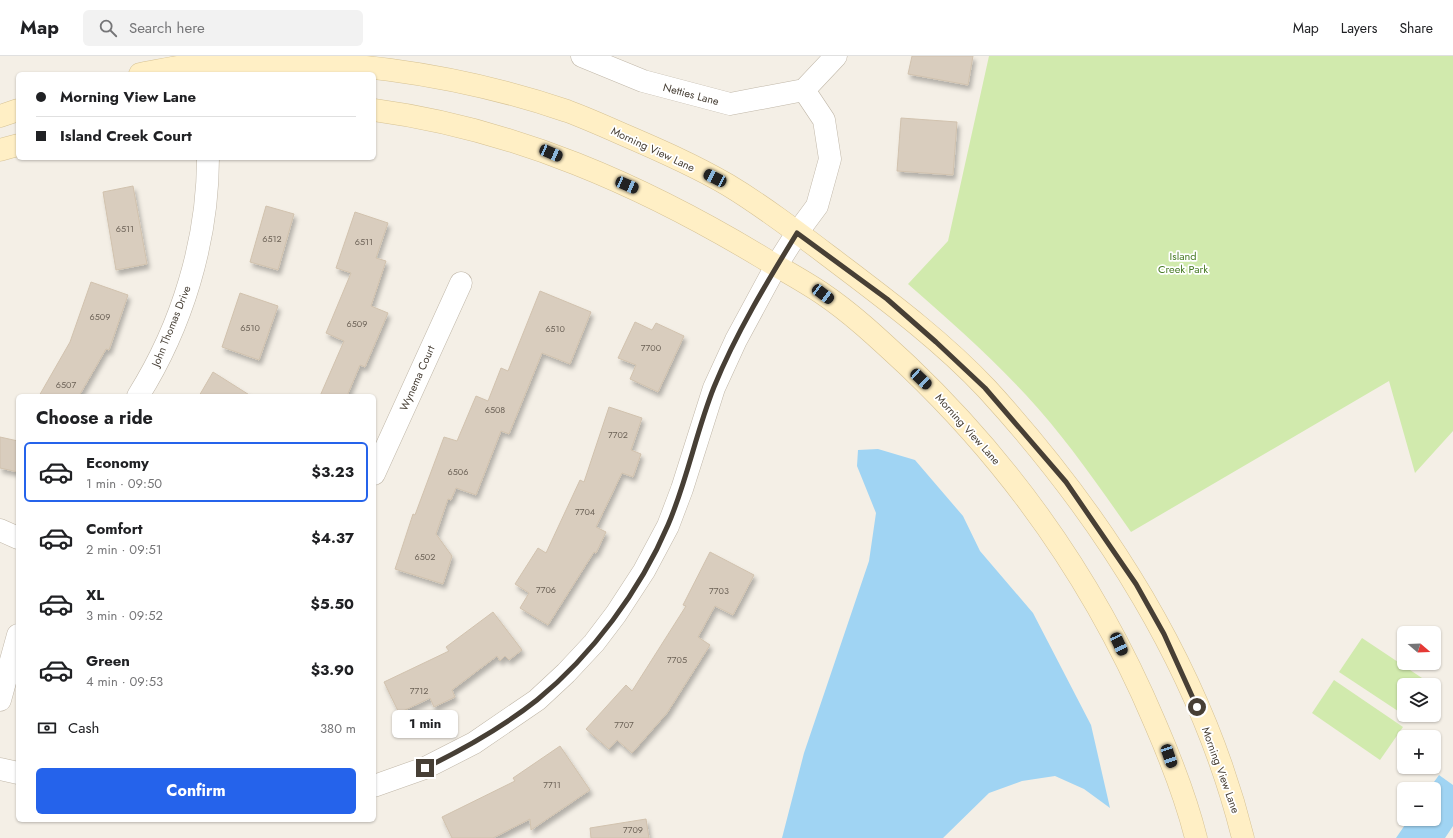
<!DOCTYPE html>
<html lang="en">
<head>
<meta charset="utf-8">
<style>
	body { margin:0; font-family:Jost,sans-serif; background:#f2f2f2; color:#202124; height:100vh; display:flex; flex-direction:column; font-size:15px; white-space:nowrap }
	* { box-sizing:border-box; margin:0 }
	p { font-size:13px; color:#757577 }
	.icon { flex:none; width:22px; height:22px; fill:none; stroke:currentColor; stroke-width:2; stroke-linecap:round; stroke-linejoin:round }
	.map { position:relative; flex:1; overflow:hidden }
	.sheet { position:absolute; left:16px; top:338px; width:360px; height:428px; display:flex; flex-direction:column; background:#fff; border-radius:6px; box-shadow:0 1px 3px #0004 }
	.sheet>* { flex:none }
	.guide { position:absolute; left:16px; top:16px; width:360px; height:88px; border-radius:6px; box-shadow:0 1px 3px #0004; display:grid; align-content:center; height:88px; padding:0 20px; background:#fff }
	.needle { width:26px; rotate:109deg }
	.tools { position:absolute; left:1397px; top:570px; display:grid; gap:8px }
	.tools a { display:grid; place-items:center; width:44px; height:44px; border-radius:6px; background:#fff; box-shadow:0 1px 3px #0004; font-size:20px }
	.end { position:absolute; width:18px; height:18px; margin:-9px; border:5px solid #473f35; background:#fff; box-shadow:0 0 0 2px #fff }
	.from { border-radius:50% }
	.bubble { position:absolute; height:28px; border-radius:6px; background:#fff; box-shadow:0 1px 3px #0004; font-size:13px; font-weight:700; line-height:28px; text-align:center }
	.car { position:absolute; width:12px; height:24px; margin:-12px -6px; border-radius:5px; box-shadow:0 0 3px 1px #0007; background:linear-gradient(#222 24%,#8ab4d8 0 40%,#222 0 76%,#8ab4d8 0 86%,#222 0) }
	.guide b { display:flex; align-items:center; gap:14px; height:38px; font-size:15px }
	.guide b+b { border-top:1px solid #e0e0e0 }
	.guide i { width:10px; height:10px; background:#202124 }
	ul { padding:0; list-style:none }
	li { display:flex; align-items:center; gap:12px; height:60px; margin:0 8px 6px; padding:0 12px; border:2px solid transparent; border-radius:6px }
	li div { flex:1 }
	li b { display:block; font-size:15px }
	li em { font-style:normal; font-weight:700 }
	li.current { border-color:#2563eb }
	li>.icon { width:36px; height:36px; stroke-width:1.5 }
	h2 { padding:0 20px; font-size:18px; line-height:48px }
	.pay { display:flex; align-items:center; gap:10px; height:44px; padding:0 20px; font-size:15px }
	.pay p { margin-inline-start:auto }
	.button { display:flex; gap:8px; margin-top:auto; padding:8px 20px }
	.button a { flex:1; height:46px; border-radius:6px; background:#2563eb; color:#fff; font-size:16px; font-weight:700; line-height:46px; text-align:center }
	header { display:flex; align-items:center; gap:24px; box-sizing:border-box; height:56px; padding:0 20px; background:#fff; border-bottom:1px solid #e0e0e0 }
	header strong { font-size:19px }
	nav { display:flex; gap:22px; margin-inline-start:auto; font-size:14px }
	.search { width:280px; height:36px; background:#f2f2f2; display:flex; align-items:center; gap:10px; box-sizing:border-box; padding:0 14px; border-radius:6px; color:#757577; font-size:15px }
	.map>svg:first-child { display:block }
	.green { fill:#d1eaad }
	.water { fill:#a0d4f3 }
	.building { fill:#d9cdbe; stroke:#d1c2ae; filter:url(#shadow) }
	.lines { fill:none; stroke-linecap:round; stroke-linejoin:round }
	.street-casing { stroke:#c0b7a8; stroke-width:23 }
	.secondary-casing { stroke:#d6c294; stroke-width:23 }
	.street { stroke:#fff; stroke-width:22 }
	.secondary { stroke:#ffefc5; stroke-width:22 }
	.route { stroke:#473f35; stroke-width:5 }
	.labels { text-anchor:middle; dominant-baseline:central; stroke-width:3.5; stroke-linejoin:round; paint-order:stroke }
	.number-label { font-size:9px; fill:#6c6257 }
	.street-label { font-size:11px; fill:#473f35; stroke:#fff }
	.park-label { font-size:11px; fill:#497b26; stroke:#fff }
</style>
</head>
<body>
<header>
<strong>Map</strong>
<div class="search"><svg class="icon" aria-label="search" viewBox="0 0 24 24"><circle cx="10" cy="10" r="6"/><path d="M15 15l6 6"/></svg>Search here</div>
<nav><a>Map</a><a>Layers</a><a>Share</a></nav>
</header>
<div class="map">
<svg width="1453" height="782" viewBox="0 0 1453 782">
	<defs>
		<filter id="shadow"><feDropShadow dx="2.5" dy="4.5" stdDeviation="2" flood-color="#0004"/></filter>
	</defs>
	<rect width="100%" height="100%" fill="#f4efe6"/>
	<g class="green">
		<path d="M989 0H1453V375L1415 417 1389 325 1131 476C1098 429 1065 381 1026 339 989 299 949 264 908 228L948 185Z"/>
		<polygon points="1362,582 1431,628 1404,629 1404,659 1339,616"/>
		<polygon points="1334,624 1403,671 1380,704 1312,657"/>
	</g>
	<g class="water">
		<polygon points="878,393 915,404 963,460 980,495 1033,557 1091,669 1110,752 1084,733 1055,720 1022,725 989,737 943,782 782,782 804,697 869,505 876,457 857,410 858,394"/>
		<polygon points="1439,719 1453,729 1453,770 1445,782 1396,782 1409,763 1434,763 1434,733 1429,733"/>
	</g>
	<g class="building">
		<polygon points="912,0 973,0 968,29 908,18"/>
		<polygon points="901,62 957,66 953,119 897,115"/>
		<polygon points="133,130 147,208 116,214 103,136"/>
		<polygon points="266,150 294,158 278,214 250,206"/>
		<polygon points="355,156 388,167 376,202 386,205 371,250 388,257 365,311 360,309 347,340 320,340 344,285 326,277 351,217 336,212"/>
		<polygon points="91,226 128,239 109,294 106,293 79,340 39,340 70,286"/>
		<polygon points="540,235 591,256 570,308 542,297 509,378 501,375 476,439 456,432 451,444 448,443 436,478 452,500 443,528 395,513 413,458 415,459 444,381 457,385 476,340 488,345 501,312 508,315"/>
		<polygon points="240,237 278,250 259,304 222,291"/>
		<polygon points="635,266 652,274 656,267 684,280 658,336 630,323 636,309 618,302"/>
		<polygon points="213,316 251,340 199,340"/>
		<polygon points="609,351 642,362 631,394 641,398 633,421 622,417 596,471 606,476 596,497 594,496 548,569 520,552 529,537 515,528 538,492 546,497 580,424 584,426"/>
		<polygon points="0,381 18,385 18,416 0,412"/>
		<polygon points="710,496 754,519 733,559 715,550 698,581 710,589 667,657 632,697 617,684 609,693 586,673 626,629 632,635 686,550 683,549"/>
		<polygon points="493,556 522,594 509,604 505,600 500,605 497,600 452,634 455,641 434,651 430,642 399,657 384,626 449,595 446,591"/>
		<polygon points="560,690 590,734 531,774 530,763 493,782 452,782 442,761 515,725 513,722"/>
		<polygon points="646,763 649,782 591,782 590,772"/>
	</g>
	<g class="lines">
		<g class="street-casing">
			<g id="street">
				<polyline points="582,0 643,25 730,48 804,34 836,0"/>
				<path d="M138 340C182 270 208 185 208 102"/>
				<polyline points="374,418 461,227"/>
				<polyline points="0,474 18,482"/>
				<polyline points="0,644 18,579"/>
				<polyline points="0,713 18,717"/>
				<polyline points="374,730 425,712 474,687 537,644 566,617 594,587 616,558 644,515 668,470 682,433 714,332 736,284 776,210 797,177 817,150 830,103 824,64 804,34"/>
			</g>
		</g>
		<g class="secondary-casing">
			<g id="secondary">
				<path d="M140 18C162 14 184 9 206 7 328 0 452 16 567 55 586 62 604 70 622 78 657 93 694 109 728 129 763 150 797 176 830 201 884 242 940 283 987 333 1104 461 1201 613 1243 782"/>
				<path d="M374 54C515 73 642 129 763 202 783 214 804 225 823 238 854 259 881 285 908 310 1014 411 1098 532 1155 667 1171 704 1186 742 1196 782"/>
				<polyline points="0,60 18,54"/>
				<polyline points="0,94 18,89"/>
			</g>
		</g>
		<use href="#street" class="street"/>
		<use href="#secondary" class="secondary"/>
	</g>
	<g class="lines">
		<path class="route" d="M425 712C464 693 503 671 537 644 592 599 640 535 668 469 687 425 696 376 714 331 736 277 767 226 797 177L887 243 936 286 985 332 1066 426 1136 528 1164 578 1197 651"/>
	</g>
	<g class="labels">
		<g class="number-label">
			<text x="125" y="172">6511</text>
			<text x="272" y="182">6512</text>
			<text x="364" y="185">6511</text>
			<text x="100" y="260">6509</text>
			<text x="357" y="267">6509</text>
			<text x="250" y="271">6510</text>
			<text x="555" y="272">6510</text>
			<text x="651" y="291">7700</text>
			<text x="66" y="328">6507</text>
			<text x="495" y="353">6508</text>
			<text x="618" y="378">7702</text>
			<text x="458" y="415">6506</text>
			<text x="585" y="455">7704</text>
			<text x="425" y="500">6502</text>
			<text x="546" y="533">7706</text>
			<text x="719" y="534">7703</text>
			<text x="677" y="603">7705</text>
			<text x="419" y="634">7712</text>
			<text x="624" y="668">7707</text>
			<text x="552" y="728">7711</text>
			<text x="633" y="773">7709</text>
		</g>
		<g class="street-label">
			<text transform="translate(691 38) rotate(15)">Netties Lane</text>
			<text transform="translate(653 93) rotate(25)">Morning View Lane</text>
			<text transform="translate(171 270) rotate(-68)">John Thomas Drive</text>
			<text transform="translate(417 322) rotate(-66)">Wynema Court</text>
			<text transform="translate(968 373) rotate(48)">Morning View Lane</text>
			<text transform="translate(1221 714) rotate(70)">Morning View Lane</text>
		</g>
		<g class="park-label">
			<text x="1183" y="200">Island<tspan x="1183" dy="13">Creek Park</tspan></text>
		</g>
	</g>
</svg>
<div class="tools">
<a><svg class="needle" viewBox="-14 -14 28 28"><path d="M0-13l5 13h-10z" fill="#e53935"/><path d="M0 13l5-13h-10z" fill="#757577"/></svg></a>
<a><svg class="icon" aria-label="layers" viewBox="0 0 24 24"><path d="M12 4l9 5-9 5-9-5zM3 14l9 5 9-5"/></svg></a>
<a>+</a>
<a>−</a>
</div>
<i class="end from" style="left:1197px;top:651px"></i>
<i class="end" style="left:425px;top:712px"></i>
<div class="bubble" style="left:392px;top:654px;width:66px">1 min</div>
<i class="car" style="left:551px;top:97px;rotate:113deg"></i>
<i class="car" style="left:715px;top:122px;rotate:297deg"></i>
<i class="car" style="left:627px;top:129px;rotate:113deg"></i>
<i class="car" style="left:823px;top:238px;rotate:127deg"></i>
<i class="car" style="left:921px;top:323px;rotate:133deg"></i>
<i class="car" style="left:1119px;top:588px;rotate:155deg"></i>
<i class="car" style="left:1169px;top:700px;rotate:161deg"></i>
<div class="guide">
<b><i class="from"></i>Morning View Lane</b>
<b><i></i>Island Creek Court</b>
</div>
<section class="sheet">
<h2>Choose a ride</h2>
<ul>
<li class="current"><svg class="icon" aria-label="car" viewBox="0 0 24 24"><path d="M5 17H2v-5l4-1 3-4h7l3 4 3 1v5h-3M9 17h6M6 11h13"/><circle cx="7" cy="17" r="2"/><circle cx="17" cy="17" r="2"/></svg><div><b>Economy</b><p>1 min · 09:50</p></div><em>$3.23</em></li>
<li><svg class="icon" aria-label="car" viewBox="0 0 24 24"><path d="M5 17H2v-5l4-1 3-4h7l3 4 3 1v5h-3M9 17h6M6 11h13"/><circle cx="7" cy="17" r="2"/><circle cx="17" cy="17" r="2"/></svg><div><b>Comfort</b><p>2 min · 09:51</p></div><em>$4.37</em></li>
<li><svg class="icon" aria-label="car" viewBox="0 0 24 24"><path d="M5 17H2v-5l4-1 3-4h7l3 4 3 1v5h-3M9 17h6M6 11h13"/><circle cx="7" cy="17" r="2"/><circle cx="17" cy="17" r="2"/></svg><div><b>XL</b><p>3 min · 09:52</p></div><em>$5.50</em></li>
<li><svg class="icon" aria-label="car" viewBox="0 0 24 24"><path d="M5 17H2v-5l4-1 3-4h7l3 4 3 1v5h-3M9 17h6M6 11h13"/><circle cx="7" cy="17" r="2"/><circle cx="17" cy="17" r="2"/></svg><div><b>Green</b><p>4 min · 09:53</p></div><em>$3.90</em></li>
</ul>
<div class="pay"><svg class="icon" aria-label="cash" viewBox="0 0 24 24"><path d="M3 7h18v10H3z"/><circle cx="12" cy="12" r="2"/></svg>Cash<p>380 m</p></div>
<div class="button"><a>Confirm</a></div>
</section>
</div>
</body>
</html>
